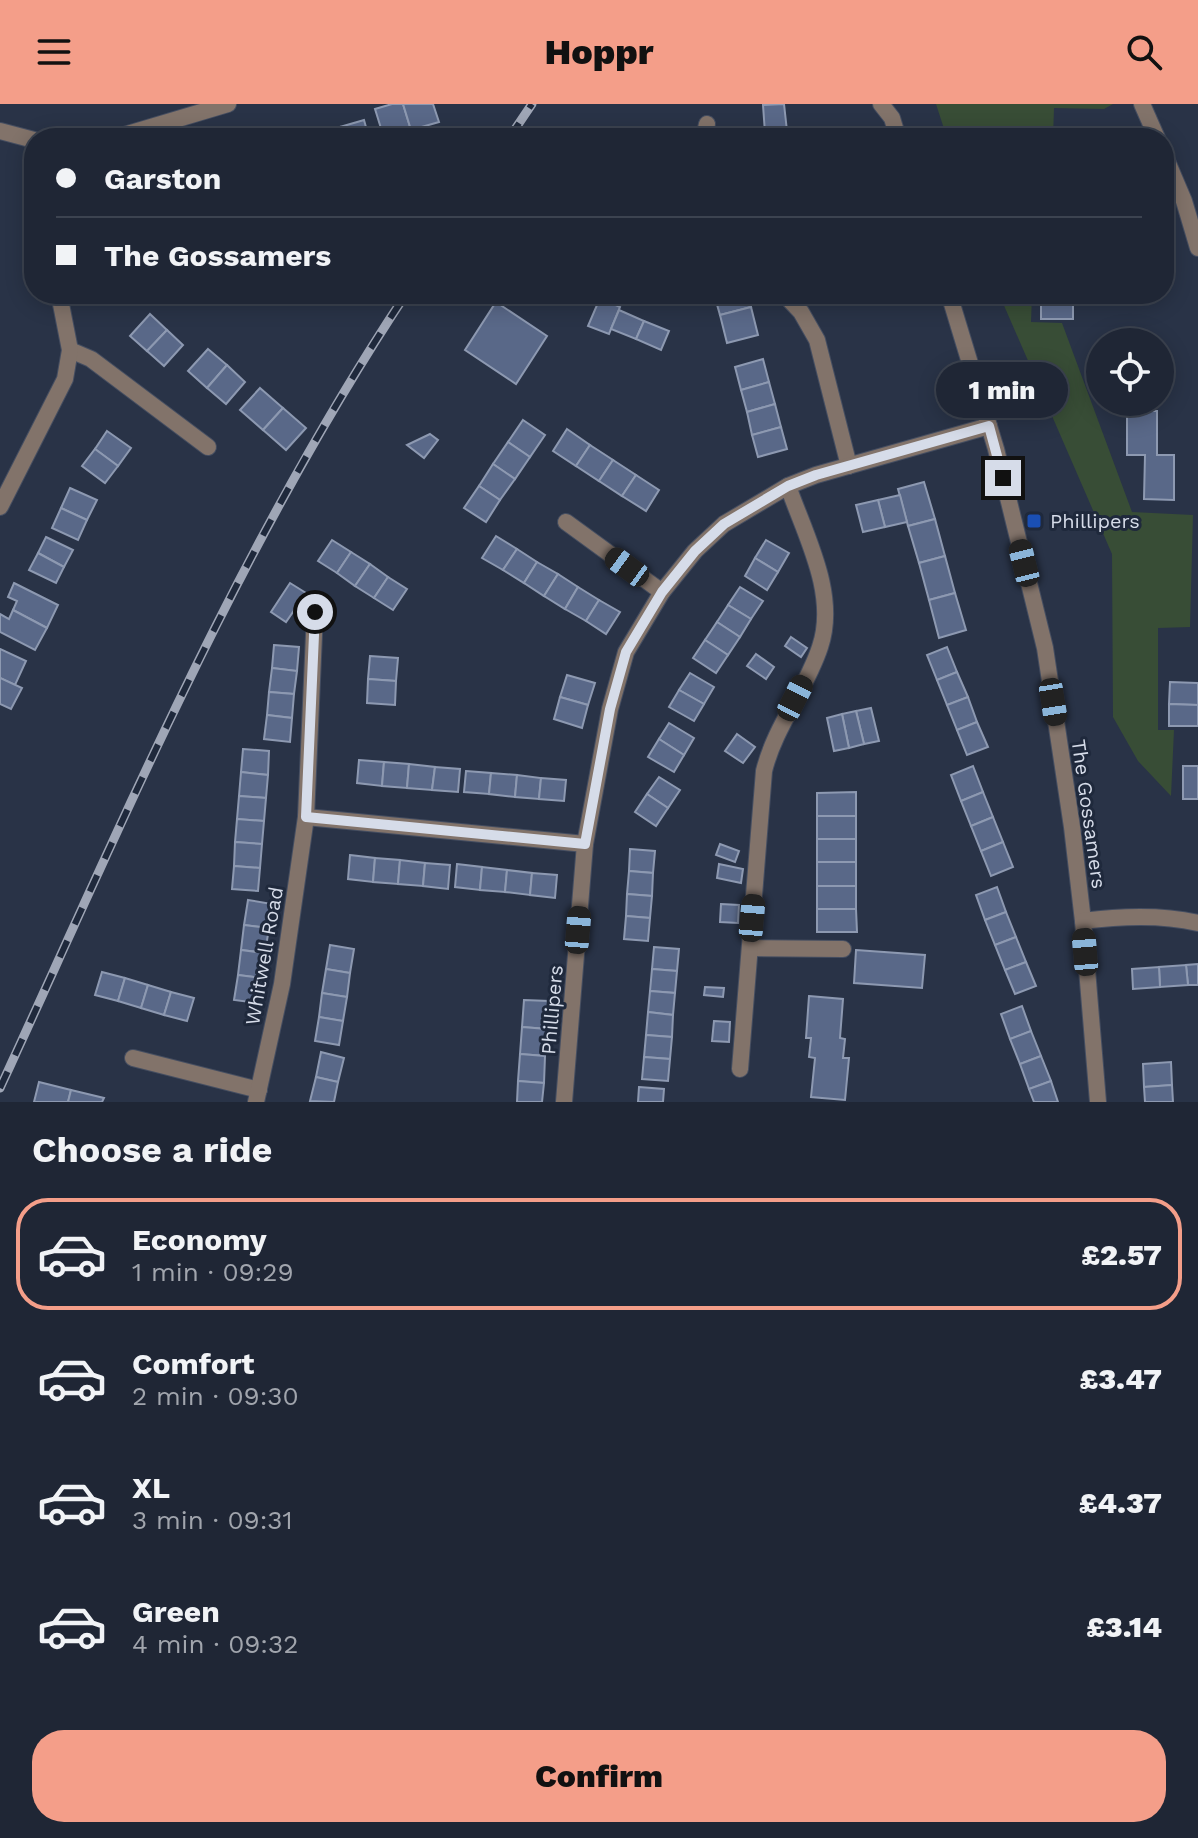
<!DOCTYPE html>
<html lang="en">
<head>
<meta charset="utf-8">
<style>
	body { margin:0; font-family:"Work Sans",sans-serif; background:#272e3d; color:#f1f3f6; height:100vh; display:flex; flex-direction:column; font-size:30px; white-space:nowrap }
	* { box-sizing:border-box; margin:0 }
	p { font-size:26px; color:#a1a5ad }
	.icon { flex:none; width:44px; height:44px; fill:none; stroke:currentColor; stroke-width:2; stroke-linecap:round; stroke-linejoin:round }
	.map { position:relative; height:998px; overflow:hidden }
	.side { display:flex; flex-direction:column; background:#1f2635; flex:1 }
	.side>* { flex:none }
	.guide { position:absolute; left:24px; top:24px; width:1150px; height:176px; border-radius:32px; box-shadow:0 4px 20px #0003,0 0 0 2px #3c4350; display:grid; align-content:center; height:176px; padding:0 32px; background:#1f2635 }
	.buttons { position:absolute; left:1086px; top:224px; display:grid; gap:16px }
	.buttons a { display:grid; place-items:center; width:88px; height:88px; border-radius:50%; background:#1f2635; box-shadow:0 4px 20px #0003,0 0 0 2px #3c4350; font-size:40px }
	.end { position:absolute; width:36px; height:36px; margin:-18px; border:10px solid #d6dce9; background:#111; box-shadow:0 0 0 4px #111 }
	.from { border-radius:50% }
	.bubble { position:absolute; height:56px; border-radius:28px; background:#1f2635; box-shadow:0 4px 20px #0003,0 0 0 2px #3c4350; font-size:26px; font-weight:800; line-height:56px; text-align:center }
	.car { position:absolute; width:24px; height:48px; margin:-24px -12px; border-radius:10px; box-shadow:0 0 6px 2px #0007; background:linear-gradient(#222 24%,#8ab4d8 0 40%,#222 0 76%,#8ab4d8 0 86%,#222 0) }
	.guide b { display:flex; align-items:center; gap:28px; height:76px; font-size:30px }
	.guide b+b { border-top:2px solid #3c4350 }
	.guide i { width:20px; height:20px; background:#f1f3f6 }
	ul { padding:0; list-style:none }
	li { display:flex; align-items:center; gap:24px; height:112px; margin:0 16px 12px; padding:0 16px; border:4px solid transparent; border-radius:32px }
	li div { flex:1 }
	li b { display:block; font-size:30px }
	li em { font-style:normal; font-weight:800 }
	li.active { border-color:#f49e89 }
	li>.icon { width:72px; height:72px; stroke-width:1.5 }
	h2 { padding:0 32px; font-size:36px; line-height:96px }
	.action { display:flex; gap:16px; margin-top:auto; padding:16px 32px }
	.action a { flex:1; height:92px; border-radius:32px; background:#f49e89; color:#111; font-size:32px; font-weight:800; line-height:92px; text-align:center }
	header { display:flex; justify-content:space-between; align-items:center; height:104px; padding:0 32px; background:#f49e89; color:#111; font-size:36px; font-weight:800 }
	.map>svg:first-child { display:block }
	.green { fill:#384d36 }
	.building { fill:#596888; stroke:#8d99b1; stroke-width:2 }
	.lines { fill:none; stroke-linecap:round; stroke-linejoin:round }
	.minor-casing { stroke:#454e61; stroke-width:18 }
	.minor { stroke:#82736a; stroke-width:16 }
	.rail-casing { stroke:#9fa6b6; stroke-width:9 }
	.rail { stroke:#1f293c; stroke-width:6; stroke-dasharray:18; stroke-linecap:butt }
	.route { stroke:#d6dce9; stroke-width:10 }
	.transit-dot { fill:#1a4fb4; stroke:#1f293c; stroke-width:3 }
	.labels { text-anchor:middle; dominant-baseline:central; stroke-width:6; stroke-linejoin:round; paint-order:stroke }
	.poi-label { font-size:20px; fill:#d6dce9; stroke:#1f293c; text-anchor:start }
	.street-label { font-size:20px; fill:#d6dce9; stroke:#1f293c }
</style>
</head>
<body>
<header><svg class="icon" aria-label="menu" viewBox="0 0 24 24"><path d="M4 6h16M4 12h16M4 18h16"/></svg>Hoppr<svg class="icon" aria-label="search" viewBox="0 0 24 24"><circle cx="10" cy="10" r="6"/><path d="M15 15l6 6"/></svg></header>
<div class="map">
<svg width="1198" height="998" viewBox="0 0 1198 998">
	<rect width="100%" height="100%" fill="#293347"/>
	<g class="green">
		<polygon points="936,0 1113,0 1104,5 1054,4 1053,34 947,34"/>
		<polygon points="999,190 1032,190 1031,218 1062,219 1132,408 1193,411 1190,523 1158,524 1158,626 1174,626 1171,692 1138,657 1113,613 1112,450"/>
	</g>
	<g class="building">
		<polygon points="392,0 403,0 411,26 384,34 375,5"/>
		<polygon points="403,0 433,0 439,18 411,26"/>
		<polygon points="784,0 787,27 765,29 763,1"/>
		<polygon points="364,16 369,34 344,34 340,23"/>
		<polygon points="340,23 344,34 319,34 317,29"/>
		<polygon points="714,190 747,190 751,203 720,211"/>
		<rect x="1041" y="190" width="32" height="25"/>
		<polygon points="600,194 620,203 609,230 588,222"/>
		<polygon points="496,198 547,232 516,280 465,246"/>
		<polygon points="751,203 758,231 727,239 720,211"/>
		<polygon points="619,206 644,217 636,235 611,225"/>
		<polygon points="150,210 167,226 147,247 130,232"/>
		<polygon points="644,217 669,227 661,246 636,235"/>
		<polygon points="167,226 183,241 164,262 147,247"/>
		<polygon points="208,245 227,261 207,284 188,267"/>
		<polygon points="763,255 769,278 741,286 735,263"/>
		<polygon points="227,261 245,278 226,300 207,284"/>
		<polygon points="769,278 775,300 747,308 741,286"/>
		<polygon points="260,284 283,304 263,326 240,306"/>
		<polygon points="1111,298 1136,298 1136,307 1157,307 1157,351 1174,351 1174,396 1144,395 1145,351 1127,351 1127,307 1110,307"/>
		<polygon points="775,300 781,323 752,331 747,308"/>
		<polygon points="283,304 306,324 286,346 263,326"/>
		<polygon points="523,316 545,331 530,353 508,338"/>
		<polygon points="781,323 787,345 758,353 752,331"/>
		<polygon points="567,325 590,341 576,362 553,347"/>
		<polygon points="107,327 131,344 118,362 95,345"/>
		<polygon points="430,330 438,336 424,354 407,341"/>
		<polygon points="508,338 530,353 515,375 493,360"/>
		<polygon points="590,341 613,356 599,377 576,362"/>
		<polygon points="95,345 118,362 105,379 82,362"/>
		<polygon points="613,356 636,371 622,392 599,377"/>
		<polygon points="493,360 515,375 500,396 479,382"/>
		<polygon points="636,371 659,386 646,407 622,392"/>
		<polygon points="924,378 935,415 908,422 898,385"/>
		<polygon points="479,382 500,396 486,418 464,404"/>
		<polygon points="70,384 97,396 87,416 61,404"/>
		<polygon points="900,391 907,418 885,423 878,396"/>
		<polygon points="878,396 885,423 863,428 856,401"/>
		<polygon points="61,404 87,416 78,436 52,424"/>
		<polygon points="935,415 945,452 919,459 908,422"/>
		<polygon points="496,432 517,445 503,466 482,454"/>
		<polygon points="46,433 73,446 64,463 38,449"/>
		<polygon points="332,436 351,448 337,469 318,457"/>
		<polygon points="766,436 789,449 778,468 755,454"/>
		<polygon points="517,445 537,458 524,479 503,466"/>
		<polygon points="351,448 370,460 355,482 337,469"/>
		<polygon points="38,449 64,463 56,479 29,466"/>
		<polygon points="945,452 955,489 929,496 919,459"/>
		<polygon points="755,454 778,468 767,486 745,472"/>
		<polygon points="537,458 558,470 544,492 524,479"/>
		<polygon points="370,460 388,473 374,494 355,482"/>
		<polygon points="558,470 578,483 565,505 544,492"/>
		<polygon points="388,473 407,485 393,506 374,494"/>
		<polygon points="14,479 58,501 47,524 13,506 17,497 8,493"/>
		<polygon points="290,479 306,489 286,518 271,508"/>
		<polygon points="578,483 599,496 586,517 565,505"/>
		<polygon points="740,483 763,497 751,515 728,501"/>
		<polygon points="955,489 966,526 939,534 929,496"/>
		<polygon points="599,496 620,508 606,530 586,517"/>
		<polygon points="728,501 751,515 740,533 717,518"/>
		<polygon points="13,506 47,524 35,546 0,528 0,510 9,515"/>
		<polygon points="717,518 740,533 728,551 705,536"/>
		<polygon points="791,533 807,544 801,553 785,542"/>
		<polygon points="705,536 728,551 716,569 693,554"/>
		<polygon points="274,541 299,543 297,567 272,564"/>
		<polygon points="947,543 957,568 937,576 927,551"/>
		<polygon points="0,545 26,557 15,581 0,574"/>
		<polygon points="756,550 774,563 766,575 747,562"/>
		<polygon points="370,552 398,554 396,577 368,575"/>
		<polygon points="272,564 297,567 294,590 269,588"/>
		<polygon points="957,568 968,593 947,601 937,576"/>
		<polygon points="690,569 714,583 704,600 679,586"/>
		<polygon points="567,571 595,579 588,601 560,593"/>
		<polygon points="0,574 22,584 11,605 0,600"/>
		<polygon points="368,575 396,577 395,601 367,599"/>
		<polygon points="1170,578 1198,579 1198,601 1169,600"/>
		<polygon points="679,586 704,600 694,617 669,603"/>
		<polygon points="269,588 294,590 292,614 267,611"/>
		<polygon points="560,593 588,601 582,624 554,615"/>
		<polygon points="968,593 977,618 957,626 947,601"/>
		<polygon points="1169,600 1198,601 1198,622 1169,622"/>
		<polygon points="871,604 879,637 864,640 856,607"/>
		<polygon points="856,607 864,640 849,644 842,610"/>
		<polygon points="842,610 849,644 834,647 827,614"/>
		<polygon points="267,611 292,614 290,638 264,635"/>
		<polygon points="977,618 988,643 967,651 957,626"/>
		<polygon points="669,619 694,634 684,651 659,635"/>
		<polygon points="737,630 755,643 743,659 725,647"/>
		<polygon points="659,635 684,651 674,668 648,653"/>
		<polygon points="243,645 269,647 268,671 241,668"/>
		<polygon points="359,656 384,658 382,682 357,679"/>
		<polygon points="384,658 409,660 407,684 382,682"/>
		<polygon points="409,660 435,663 432,686 407,684"/>
		<polygon points="973,662 983,688 961,697 951,671"/>
		<rect x="1183" y="662" width="15" height="33"/>
		<polygon points="435,663 460,665 458,688 432,686"/>
		<polygon points="466,667 491,669 489,690 464,688"/>
		<polygon points="241,668 268,671 266,694 239,692"/>
		<polygon points="491,669 517,671 515,693 489,690"/>
		<polygon points="517,671 541,674 539,695 515,693"/>
		<polygon points="659,673 680,686 668,704 647,690"/>
		<polygon points="541,674 566,676 564,697 539,695"/>
		<polygon points="856,688 856,712 817,712 817,689"/>
		<polygon points="983,688 993,713 971,722 961,697"/>
		<polygon points="647,690 668,704 656,722 635,708"/>
		<polygon points="239,692 266,694 264,717 237,715"/>
		<rect x="817" y="712" width="39" height="23"/>
		<polygon points="993,713 1003,738 981,747 971,722"/>
		<polygon points="237,715 264,717 262,740 235,738"/>
		<rect x="817" y="735" width="39" height="23"/>
		<polygon points="235,738 262,740 260,764 234,762"/>
		<polygon points="1003,738 1013,763 991,772 981,747"/>
		<polygon points="720,740 739,747 735,758 716,751"/>
		<polygon points="630,745 655,747 653,769 629,767"/>
		<polygon points="350,751 375,754 373,778 348,775"/>
		<polygon points="375,754 400,756 398,780 373,778"/>
		<polygon points="400,756 425,759 423,782 398,780"/>
		<rect x="817" y="758" width="39" height="24"/>
		<polygon points="425,759 450,761 448,785 423,782"/>
		<polygon points="457,760 482,763 480,786 455,783"/>
		<polygon points="719,760 743,765 741,779 717,774"/>
		<polygon points="234,762 260,764 258,787 232,785"/>
		<polygon points="482,763 507,766 505,788 480,786"/>
		<polygon points="507,766 532,769 530,791 505,788"/>
		<polygon points="629,767 653,769 652,792 627,790"/>
		<polygon points="532,769 557,771 555,794 530,791"/>
		<rect x="817" y="782" width="39" height="23"/>
		<polygon points="997,783 1006,808 985,816 976,791"/>
		<polygon points="627,790 652,792 650,814 626,812"/>
		<polygon points="248,796 272,800 269,824 244,821"/>
		<polygon points="721,800 739,801 738,819 720,818"/>
		<polygon points="817,805 856,805 857,828 817,828"/>
		<polygon points="1006,808 1016,833 995,841 985,816"/>
		<polygon points="626,812 650,814 648,837 624,835"/>
		<polygon points="244,821 269,824 265,849 241,846"/>
		<polygon points="1016,833 1026,858 1005,866 995,841"/>
		<polygon points="330,841 354,845 350,869 326,865"/>
		<polygon points="654,843 679,845 677,867 652,865"/>
		<polygon points="241,846 265,849 262,874 238,871"/>
		<polygon points="856,846 925,851 922,884 854,879"/>
		<polygon points="1026,858 1036,882 1015,890 1005,866"/>
		<polygon points="1198,860 1198,881 1188,881 1186,861"/>
		<polygon points="1186,861 1188,881 1160,883 1159,863"/>
		<polygon points="1159,863 1160,883 1133,885 1132,865"/>
		<polygon points="326,865 350,869 347,893 322,889"/>
		<polygon points="652,865 677,867 675,889 650,887"/>
		<polygon points="102,868 125,874 118,897 95,891"/>
		<polygon points="238,871 262,874 258,899 234,896"/>
		<polygon points="125,874 148,881 141,904 118,897"/>
		<polygon points="148,881 171,888 164,911 141,904"/>
		<polygon points="705,883 724,884 723,893 704,891"/>
		<polygon points="650,887 675,889 673,911 648,908"/>
		<polygon points="171,888 194,894 187,917 164,911"/>
		<polygon points="322,889 347,893 343,917 319,913"/>
		<polygon points="809,892 843,895 840,934 845,935 843,954 849,954 845,996 811,993 815,954 809,953 811,934 806,934"/>
		<polygon points="524,896 549,897 547,925 522,923"/>
		<polygon points="1022,902 1031,927 1010,935 1001,910"/>
		<polygon points="648,908 673,911 672,933 646,931"/>
		<polygon points="319,913 343,917 339,941 315,937"/>
		<polygon points="714,917 730,918 729,938 712,937"/>
		<polygon points="522,923 547,925 545,952 520,950"/>
		<polygon points="1031,927 1041,952 1020,960 1010,935"/>
		<polygon points="646,931 672,933 670,955 644,953"/>
		<polygon points="321,948 344,954 338,978 316,973"/>
		<polygon points="520,950 545,952 544,979 518,977"/>
		<polygon points="1041,952 1051,977 1029,985 1020,960"/>
		<polygon points="644,953 670,955 668,977 642,975"/>
		<polygon points="1171,958 1172,981 1144,983 1143,960"/>
		<polygon points="316,973 338,978 334,998 310,997"/>
		<polygon points="518,977 544,979 542,998 517,998"/>
		<polygon points="1051,977 1058,998 1034,998 1029,985"/>
		<polygon points="39,978 71,986 68,998 34,998"/>
		<polygon points="1172,981 1173,998 1145,998 1144,983"/>
		<polygon points="639,983 664,985 663,998 638,998"/>
		<polygon points="71,986 104,994 102,998 68,998"/>
	</g>
	<g class="lines">
		<g class="minor-casing">
			<g id="minor">
				<polyline points="881,0 892,14 898,34"/>
				<polyline points="1142,0 1157,34"/>
				<polyline points="0,27 34,36"/>
				<polyline points="114,34 228,0"/>
				<polyline points="704,34 707,20"/>
				<polyline points="1164,50 1184,97 1198,144"/>
				<polyline points="634,190 636,190"/>
				<polyline points="784,190 801,208 817,236 849,362"/>
				<polyline points="949,190 996,345 1045,544 1072,723 1083,817 1098,998"/>
				<polyline points="70,246 91,255 208,343"/>
				<polyline points="0,403 65,275 70,246 59,190"/>
				<polyline points="566,418 662,488"/>
				<polyline points="306,713 585,740"/>
				<path d="M1083 817C1121 812 1160 810 1198 819"/>
				<polyline points="750,844 843,845"/>
				<polyline points="133,954 259,986"/>
				<path d="M740 965 764 667C775 622 806 586 820 543 838 490 805 431 788 382"/>
				<polyline points="256,998 282,880 306,713 315,508"/>
				<polyline points="564,998 585,740 610,605 626,548 662,488 695,447 724,420 788,382 816,371 989,322"/>
			</g>
		</g>
		<use href="#minor" class="minor"/>
		<g class="rail-casing">
			<g id="rail">
				<polyline points="509,34 532,0"/>
				<path d="M0 984C124 715 241 438 406 190"/>
			</g>
		</g>
		<use href="#rail" class="rail"/>
	</g>
	<g class="lines">
		<polyline class="route" points="315,508 306,713 585,740 610,605 626,548 662,488 695,447 724,420 788,382 816,371 989,322 1003,374"/>
	</g>
	<rect class="transit-dot" x="1026" y="409" width="16" height="16" rx="4"/>
	<g class="labels">
		<g class="poi-label">
			<text x="1050" y="417">Phillipers</text>
		</g>
		<g class="street-label">
			<text transform="translate(1089 710) rotate(82)">The Gossamers</text>
			<text transform="translate(264 852) rotate(-80)">Whitwell Road</text>
			<text transform="translate(552 906) rotate(-85)">Phillipers</text>
		</g>
	</g>
</svg>
<div class="buttons">
<a><svg class="icon" aria-label="locate" viewBox="0 0 24 24"><circle cx="12" cy="12" r="6"/><path d="M12 2v4M12 18v4M2 12h4M18 12h4"/></svg></a>
</div>
<i class="end from" style="left:315px;top:508px"></i>
<i class="end" style="left:1003px;top:374px"></i>
<div class="bubble" style="left:936px;top:258px;width:132px">1 min</div>
<i class="car" style="left:1024px;top:459px;rotate:346deg"></i>
<i class="car" style="left:627px;top:463px;rotate:306deg"></i>
<i class="car" style="left:795px;top:594px;rotate:27deg"></i>
<i class="car" style="left:1053px;top:598px;rotate:171deg"></i>
<i class="car" style="left:752px;top:814px;rotate:5deg"></i>
<i class="car" style="left:578px;top:826px;rotate:5deg"></i>
<i class="car" style="left:1085px;top:848px;rotate:355deg"></i>
<div class="guide">
<b><i class="from"></i>Garston</b>
<b><i></i>The Gossamers</b>
</div>
</div>
<section class="side">
<h2>Choose a ride</h2>
<ul>
<li class="active"><svg class="icon" aria-label="car" viewBox="0 0 24 24"><path d="M5 17H2v-5l4-1 3-4h7l3 4 3 1v5h-3M9 17h6M6 11h13"/><circle cx="7" cy="17" r="2"/><circle cx="17" cy="17" r="2"/></svg><div><b>Economy</b><p>1 min · 09:29</p></div><em>£2.57</em></li>
<li><svg class="icon" aria-label="car" viewBox="0 0 24 24"><path d="M5 17H2v-5l4-1 3-4h7l3 4 3 1v5h-3M9 17h6M6 11h13"/><circle cx="7" cy="17" r="2"/><circle cx="17" cy="17" r="2"/></svg><div><b>Comfort</b><p>2 min · 09:30</p></div><em>£3.47</em></li>
<li><svg class="icon" aria-label="car" viewBox="0 0 24 24"><path d="M5 17H2v-5l4-1 3-4h7l3 4 3 1v5h-3M9 17h6M6 11h13"/><circle cx="7" cy="17" r="2"/><circle cx="17" cy="17" r="2"/></svg><div><b>XL</b><p>3 min · 09:31</p></div><em>£4.37</em></li>
<li><svg class="icon" aria-label="car" viewBox="0 0 24 24"><path d="M5 17H2v-5l4-1 3-4h7l3 4 3 1v5h-3M9 17h6M6 11h13"/><circle cx="7" cy="17" r="2"/><circle cx="17" cy="17" r="2"/></svg><div><b>Green</b><p>4 min · 09:32</p></div><em>£3.14</em></li>
</ul>
<div class="action"><a>Confirm</a></div>
</section>
</body>
</html>
